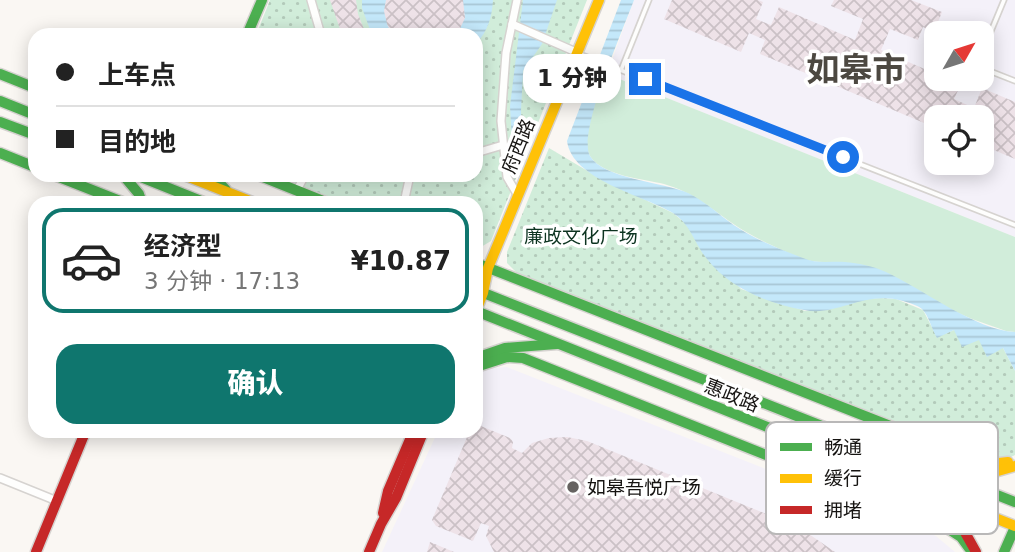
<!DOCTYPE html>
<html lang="zh">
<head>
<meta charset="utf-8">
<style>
	body { margin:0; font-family:"DejaVu Sans","Noto Sans SC",sans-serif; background:#f6f6f6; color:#222; height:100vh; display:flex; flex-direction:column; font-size:26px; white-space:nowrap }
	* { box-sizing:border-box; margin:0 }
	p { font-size:23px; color:#767676 }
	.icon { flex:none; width:38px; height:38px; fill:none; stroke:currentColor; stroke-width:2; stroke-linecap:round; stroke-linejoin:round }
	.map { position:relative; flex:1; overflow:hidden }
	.sheet { position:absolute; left:28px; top:196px; width:455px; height:242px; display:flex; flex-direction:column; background:#fff; border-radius:21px; box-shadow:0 4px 18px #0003 }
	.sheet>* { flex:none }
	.top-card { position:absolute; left:28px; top:28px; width:455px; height:154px; border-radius:21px; box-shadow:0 4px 18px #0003; display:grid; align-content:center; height:154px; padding:0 28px; background:#fff }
	.needle { width:46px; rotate:51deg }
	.fabs { position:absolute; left:924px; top:21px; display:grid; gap:14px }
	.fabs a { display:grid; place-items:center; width:70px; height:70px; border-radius:14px; background:#fff; box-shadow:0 4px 18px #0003; font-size:35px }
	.end { position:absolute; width:32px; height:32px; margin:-16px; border:9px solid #1a73e8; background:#fff; box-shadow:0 0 0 4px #fff }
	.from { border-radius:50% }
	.bubble { position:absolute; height:49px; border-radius:21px; background:#fff; box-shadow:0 4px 18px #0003; font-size:23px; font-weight:800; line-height:49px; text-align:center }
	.top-card b { display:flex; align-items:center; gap:24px; height:66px; font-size:26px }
	.top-card b+b { border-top:2px solid #e0e0e0 }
	.top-card i { width:18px; height:18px; background:#222 }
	ul { padding:12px 0 0; list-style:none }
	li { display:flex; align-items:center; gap:21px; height:105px; margin:0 14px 10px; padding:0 14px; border:4px solid transparent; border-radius:21px }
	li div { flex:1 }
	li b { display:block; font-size:26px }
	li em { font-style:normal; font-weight:800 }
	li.on { border-color:#0f766e }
	li>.icon { width:63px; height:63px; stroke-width:1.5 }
	.primary-button { display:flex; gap:14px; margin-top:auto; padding:14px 28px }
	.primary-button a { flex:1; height:80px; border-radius:21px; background:#0f766e; color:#fff; font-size:28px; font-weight:800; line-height:80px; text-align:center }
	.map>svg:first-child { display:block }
	.commercial { fill:#f4f1f9; fill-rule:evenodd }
	.park { fill:url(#park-dots) }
	.garden { fill:#d1edda }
	.water { fill:url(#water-rules) }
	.building { fill:url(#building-cross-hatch) }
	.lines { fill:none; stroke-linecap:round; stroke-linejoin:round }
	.lane-casing { stroke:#d6d3d0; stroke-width:7 }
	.street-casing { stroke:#d6d3d0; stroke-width:10 }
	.fast-casing { stroke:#d6d3d0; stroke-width:13 }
	.slow-casing { stroke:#d6d3d0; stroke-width:13 }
	.jam-casing { stroke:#d6d3d0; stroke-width:13 }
	.lane { stroke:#fefefd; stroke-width:3.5 }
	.street { stroke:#fefefd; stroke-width:7 }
	.fast { stroke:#4caf50; stroke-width:10 }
	.slow { stroke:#ffc107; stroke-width:10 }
	.jam { stroke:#c62828; stroke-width:10 }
	.route { stroke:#1a73e8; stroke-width:9 }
	.poi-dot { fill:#666361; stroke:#fff; stroke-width:2.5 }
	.labels { text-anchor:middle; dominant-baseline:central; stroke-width:7; stroke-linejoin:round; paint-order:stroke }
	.street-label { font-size:19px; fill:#161412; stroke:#fff }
	.park-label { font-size:19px; fill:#0c3320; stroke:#fff }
	.poi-label { font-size:19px; fill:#161412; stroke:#fff; text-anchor:start }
	.town-label { font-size:33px; font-weight:bold; fill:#4c4841; stroke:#fff }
	.key { fill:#fff; stroke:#b9b8b8; stroke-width:2 }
	.key-label { font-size:19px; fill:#161412 }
</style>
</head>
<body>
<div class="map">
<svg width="1015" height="552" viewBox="0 0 1015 552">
	<defs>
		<pattern id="park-dots" width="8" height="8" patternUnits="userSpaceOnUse" patternTransform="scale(1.75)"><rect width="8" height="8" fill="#d1edda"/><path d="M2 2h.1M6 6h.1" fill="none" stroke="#b3caba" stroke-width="1.8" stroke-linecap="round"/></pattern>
		<pattern id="water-rules" width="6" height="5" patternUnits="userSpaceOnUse" patternTransform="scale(1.75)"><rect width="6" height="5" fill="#c4e8fa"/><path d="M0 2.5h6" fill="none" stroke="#a8c6d5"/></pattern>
		<pattern id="building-cross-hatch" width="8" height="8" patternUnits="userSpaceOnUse" patternTransform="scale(1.75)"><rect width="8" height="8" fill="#eee2e8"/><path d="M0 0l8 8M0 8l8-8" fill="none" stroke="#cbc1c6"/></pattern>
	</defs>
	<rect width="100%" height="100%" fill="#faf7f3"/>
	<g class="commercial">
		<path d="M634 0H1015V237L607 74ZM936 33H982V79H936ZM936 117H982V163H936Z"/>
		<polygon points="507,367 936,536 955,552 382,552 438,431 476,430 476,372 491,368"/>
	</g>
	<g class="park">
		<polygon points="270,0 587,0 491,241 476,250 476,203 345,203 274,175 476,175 476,35 256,35"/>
		<polygon points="549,148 601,179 673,213 685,223 741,289 805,311 827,310 863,299 881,298 896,299 923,310 937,337 954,330 1003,348 1015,371 1015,455 1005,460 982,459 519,275 507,263 507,252"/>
	</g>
	<path class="garden" d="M607 74 1015 237V332L1006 331 972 319 843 262C831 262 818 263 806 260 791 255 751 236 738 227 714 211 693 192 664 184 644 179 602 176 590 156 579 136 599 94 607 74Z"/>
	<g class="water">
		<path d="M362 0H493C492 17 488 31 476 44V35H372L362 8Z"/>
		<polygon points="523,0 557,0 542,44 523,71 521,111 522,143 513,161 510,106"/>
		<path d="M621 0H634C624 28 577 133 590 156 603 179 664 182 688 193 707 202 722 218 740 229 759 241 782 250 803 258 816 264 830 261 845 262 858 263 873 266 886 272 923 289 975 330 1015 332V371L1003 348 987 357 979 340 962 347 954 330 937 338C932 330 929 316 922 309 917 305 909 303 903 301 863 290 838 317 804 310 769 304 729 288 707 259 694 243 691 225 673 213 643 195 572 180 567 141Z"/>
	</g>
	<g class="building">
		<polygon points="330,0 356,0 358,14 364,29 353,35 342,35"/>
		<polygon points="386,0 463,0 465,18 457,35 392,35 387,24 384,11"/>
		<polygon points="672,0 758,0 763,2 756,19 771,25 779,7 855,40 863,19 831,6 834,0 911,0 942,12 934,32 923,27 918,40 890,29 881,50 936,74 936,79 948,79 961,84 954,99 974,108 982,88 1015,102 1015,159 982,145 982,117 964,117 947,110 944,117 936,117 936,128 760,54 765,40 749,33 741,52 664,19"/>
		<polygon points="476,424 510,438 513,442 512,448 522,453 532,443 549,438 567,437 587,441 781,520 806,532 835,552 494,552 486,536 489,526 481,523 473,541 436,526 432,520 470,430 476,430"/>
		<polygon points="430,542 454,552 427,552"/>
	</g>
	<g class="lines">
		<g class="lane-casing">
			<g id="lane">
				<polyline points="577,53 1015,225"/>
				<polyline points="982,53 1004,0"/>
				<polyline points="982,68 1015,81"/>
				<polyline points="621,70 649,0"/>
			</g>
		</g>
		<g class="street-casing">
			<g id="street">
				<polyline points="311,0 321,35"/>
				<polyline points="517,0 506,53 501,121 507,177 517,194"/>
				<polyline points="512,24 576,52"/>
				<polyline points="476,153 503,145"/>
				<polyline points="297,190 305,175"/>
				<polyline points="404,203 410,175"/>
				<polyline points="0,478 57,501"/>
			</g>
		</g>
		<g class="fast-casing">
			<g id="fast">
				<polyline points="247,35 262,0"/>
				<polyline points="0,74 35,88"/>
				<polyline points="0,101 35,115"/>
				<polyline points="0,122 35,135"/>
				<polyline points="0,153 35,167"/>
				<polyline points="54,175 125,203"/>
				<polyline points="123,175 139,194 142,203"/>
				<polyline points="136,175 206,203"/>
				<polyline points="212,175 226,190"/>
				<polyline points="258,175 328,203"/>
				<polyline points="476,263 908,433"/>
				<polyline points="476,290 1015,502"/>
				<polyline points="476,311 878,471"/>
				<polyline points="476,358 505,348 557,344"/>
				<polyline points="476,367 507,357 523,358 944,526 961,537 969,548"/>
				<polyline points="1004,552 1015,527"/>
			</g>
		</g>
		<g class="slow-casing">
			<g id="slow">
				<polyline points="184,175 255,203"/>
				<polyline points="476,311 483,293 488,268 599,0"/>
				<polyline points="908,433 990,464 1008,462"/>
				<polyline points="946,470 991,473 1015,466"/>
				<polyline points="878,471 1015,526"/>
			</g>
		</g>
		<g class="jam-casing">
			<g id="jam">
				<polyline points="925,494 962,527 976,552"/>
				<polyline points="383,513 388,491 414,430"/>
				<polyline points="36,552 86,430"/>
				<polyline points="369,552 381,524 396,498 424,430"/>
			</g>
		</g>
		<use href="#lane" class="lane"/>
		<use href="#street" class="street"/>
		<use href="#fast" class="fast"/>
		<use href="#slow" class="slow"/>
		<use href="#jam" class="jam"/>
	</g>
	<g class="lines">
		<polyline class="route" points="645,79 843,157"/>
	</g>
	<circle class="poi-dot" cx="573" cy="487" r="7"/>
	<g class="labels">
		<g class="street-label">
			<text transform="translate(518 146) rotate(-68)">府西路</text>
			<text transform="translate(732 395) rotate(22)">惠政路</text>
		</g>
		<g class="park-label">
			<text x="581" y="236">廉政文化广场</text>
		</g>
		<g class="poi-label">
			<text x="587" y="487">如皋吾悦广场</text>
		</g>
		<g class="town-label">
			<text x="856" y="69">如皋市</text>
		</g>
	</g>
	<rect x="766" y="422" width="232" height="112" rx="10" class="key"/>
	<rect x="780" y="443" width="32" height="8" fill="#4caf50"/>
	<rect x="780" y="474" width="32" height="9" fill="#ffc107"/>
	<rect x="780" y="506" width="32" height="8" fill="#c62828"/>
	<g class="key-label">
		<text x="824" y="454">畅通</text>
		<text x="824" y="485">缓行</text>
		<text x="824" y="517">拥堵</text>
	</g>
</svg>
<div class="fabs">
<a><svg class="needle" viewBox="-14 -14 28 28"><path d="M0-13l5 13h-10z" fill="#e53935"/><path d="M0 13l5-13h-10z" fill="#767676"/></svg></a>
<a><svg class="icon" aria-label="locate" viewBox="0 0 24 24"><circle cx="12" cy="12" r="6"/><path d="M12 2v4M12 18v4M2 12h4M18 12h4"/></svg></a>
</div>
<i class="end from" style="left:843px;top:157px"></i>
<i class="end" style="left:645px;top:79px"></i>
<div class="bubble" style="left:523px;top:54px;width:98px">1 分钟</div>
<div class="top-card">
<b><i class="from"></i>上车点</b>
<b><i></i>目的地</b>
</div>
<section class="sheet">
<ul>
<li class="on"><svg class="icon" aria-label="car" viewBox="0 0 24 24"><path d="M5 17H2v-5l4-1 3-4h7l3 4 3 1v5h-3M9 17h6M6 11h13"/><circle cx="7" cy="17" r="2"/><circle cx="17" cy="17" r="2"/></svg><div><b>经济型</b><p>3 分钟 · 17:13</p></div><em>¥10.87</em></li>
</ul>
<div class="primary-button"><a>确认</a></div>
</section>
</div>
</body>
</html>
